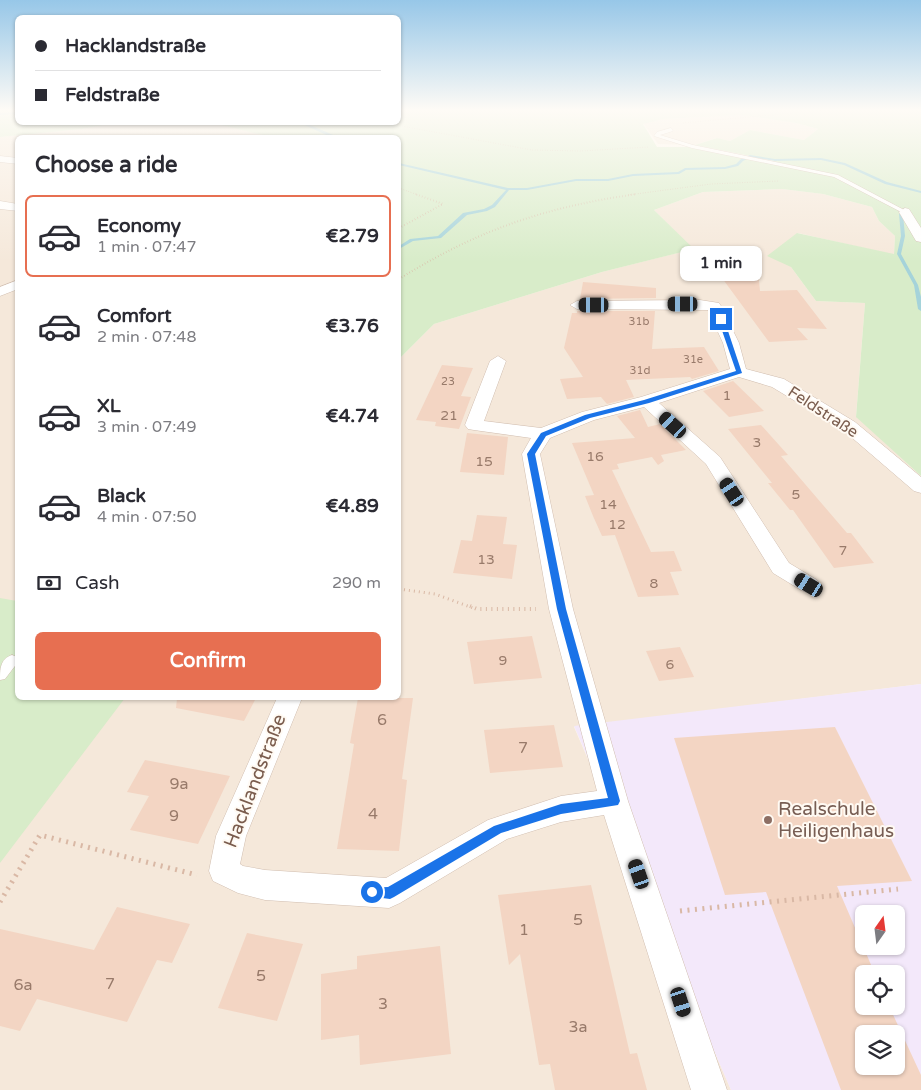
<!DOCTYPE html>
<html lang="en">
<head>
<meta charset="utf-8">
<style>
	body { margin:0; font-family:"Varela Round",sans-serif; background:#f7f7f7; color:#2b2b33; height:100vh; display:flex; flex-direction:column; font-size:19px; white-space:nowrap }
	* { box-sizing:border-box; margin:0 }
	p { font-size:16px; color:#7c7c81 }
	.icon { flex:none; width:28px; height:28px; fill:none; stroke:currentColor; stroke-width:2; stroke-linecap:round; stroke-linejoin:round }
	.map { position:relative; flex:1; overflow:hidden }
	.panel { position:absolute; left:15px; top:135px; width:386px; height:565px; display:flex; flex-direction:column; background:#fff; border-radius:8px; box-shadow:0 1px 4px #0004 }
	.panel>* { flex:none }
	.hud { position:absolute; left:15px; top:15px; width:386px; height:110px; border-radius:8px; box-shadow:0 1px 4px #0004; display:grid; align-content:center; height:110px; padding:0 20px; background:#fff }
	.needle { width:32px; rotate:14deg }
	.tools { position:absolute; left:855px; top:905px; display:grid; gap:10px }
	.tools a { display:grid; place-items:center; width:50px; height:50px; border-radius:8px; background:#fff; box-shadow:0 1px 4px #0004; font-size:25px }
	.end { position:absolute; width:22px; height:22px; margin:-11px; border:6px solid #1a73e8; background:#fff; box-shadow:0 0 0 2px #fff }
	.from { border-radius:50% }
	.bubble { position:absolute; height:35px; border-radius:8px; background:#fff; box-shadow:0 1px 4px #0004; font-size:16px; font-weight:700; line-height:35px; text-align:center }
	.car { position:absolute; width:15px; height:30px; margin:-15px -8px; border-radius:6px; box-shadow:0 0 4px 1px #0007; background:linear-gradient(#222 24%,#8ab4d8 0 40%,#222 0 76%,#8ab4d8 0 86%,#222 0) }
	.hud b { display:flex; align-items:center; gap:18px; height:48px; font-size:19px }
	.hud b+b { border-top:1px solid #e1e1e2 }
	.hud i { width:12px; height:12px; background:#2b2b33 }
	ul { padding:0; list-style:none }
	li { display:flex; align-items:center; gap:15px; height:82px; margin:0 10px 8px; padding:0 10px; border:2px solid transparent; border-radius:8px }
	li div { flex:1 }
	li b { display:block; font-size:19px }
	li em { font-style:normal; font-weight:700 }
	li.current { border-color:#e76f51 }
	li>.icon { width:45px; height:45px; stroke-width:1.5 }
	h2 { padding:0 20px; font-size:22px; line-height:60px }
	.pay { display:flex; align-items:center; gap:12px; height:55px; padding:0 20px; font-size:19px }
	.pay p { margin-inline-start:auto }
	.button { display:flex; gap:10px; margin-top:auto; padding:10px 20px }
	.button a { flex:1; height:58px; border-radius:8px; background:#e76f51; color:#fff; font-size:20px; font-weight:700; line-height:58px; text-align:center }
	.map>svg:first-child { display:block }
	.residential { fill:#f5e8da }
	.education { fill:#f3e8fa; fill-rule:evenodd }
	.green { fill:#d8ecc9; fill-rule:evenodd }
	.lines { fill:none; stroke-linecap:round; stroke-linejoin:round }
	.stream { fill:#a5d3da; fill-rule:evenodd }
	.building { fill:#f3d5c3; fill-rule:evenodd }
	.service-casing { stroke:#d1beb0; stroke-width:1 }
	.minor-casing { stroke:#d1beb0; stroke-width:1 }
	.path-far4 { stroke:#d9b8a5; stroke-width:1; stroke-dasharray:0.5 2; stroke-linecap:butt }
	.path-far3 { stroke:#d9b8a5; stroke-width:2; stroke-dasharray:0.5 2.5; stroke-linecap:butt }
	.path-far2 { stroke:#d9b8a5; stroke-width:3; stroke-dasharray:1 4; stroke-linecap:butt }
	.path-far1 { stroke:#d9b8a5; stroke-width:4; stroke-dasharray:1 4.5; stroke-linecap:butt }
	.path { stroke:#d9b8a5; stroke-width:5; stroke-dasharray:2 5.5; stroke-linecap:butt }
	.service { fill:#fff; fill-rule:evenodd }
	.minor { fill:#fff; fill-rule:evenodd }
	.route { fill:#1a73e8 }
	.education-dot { fill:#8d6e63; stroke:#fffaf3; stroke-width:2 }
	.labels { text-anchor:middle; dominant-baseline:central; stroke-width:4; stroke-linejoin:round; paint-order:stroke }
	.far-number-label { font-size:11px; fill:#987a6a }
	.number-label { font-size:14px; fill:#987a6a }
	.street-label { font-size:16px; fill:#7a5c4d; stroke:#fffaf3 }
	.near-number-label { font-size:16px; fill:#987a6a }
	.near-street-label { font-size:19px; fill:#7a5c4d; stroke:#fffaf3 }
	.near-education-label { font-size:19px; fill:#785e54; stroke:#fffaf3; text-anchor:start }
</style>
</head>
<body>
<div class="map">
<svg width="921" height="1090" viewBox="0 0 921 1090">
	<rect width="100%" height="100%" fill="#fdf6ec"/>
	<g class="residential">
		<polygon points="741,115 795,123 818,129 804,140 750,130 730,141 716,138 695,145 658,144 643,123 663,119"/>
		<polygon points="213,122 271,137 18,138 18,698 399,698 399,359 434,324 602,272 693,249 654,210 703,192 782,189 823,194 872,207 879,221 895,236 894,255 798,233 791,267 816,301 865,303 856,416 921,476 921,684 574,727 731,1090 0,1090 0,137 82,129 115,123"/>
	</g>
	<path class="education" d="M921 684V1090H731L574 726ZM864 914H896V946H864ZM864 974H896V1006H864ZM864 1034H896V1066H864Z"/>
	<g class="green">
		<polygon points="0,109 17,109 18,122 115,123 82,129 0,137"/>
		<path d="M399 109H921V476L856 417 865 303 816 301 791 267 767 256 797 233 894 254 895 236 879 221 872 207 823 194 782 189 703 192 654 210 694 249 602 272 434 324 399 359V138L271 137 213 123 399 122ZM741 115 796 123 818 129 804 140 750 130 730 141 717 138 695 145 776 161H767L688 147H657L643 124 663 119Z"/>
		<polygon points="0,598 17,601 18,698 125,698 0,863"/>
	</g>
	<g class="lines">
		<g class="stream">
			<polygon points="18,112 18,114 0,115 0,113"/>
			<polygon points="303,122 338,137 338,138 333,138 298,122"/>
			<polygon points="750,155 775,159 821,158 845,163 887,182 921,191 921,193 885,184 844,165 821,160 775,161 751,157 743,161 738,166 725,169 686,170 679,174 633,176 608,181 576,181 527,190 509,190 495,207 487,211 467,215 441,238 413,241 399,249 399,246 410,239 438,236 463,213 484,209 492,205 506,190 399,165 399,163 508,188 527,188 576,179 608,179 633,174 678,172 685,168 725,167 736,164 741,159"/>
			<polygon points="901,213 903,214 905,236 901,254 918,285 921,297 921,311 918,309 914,285 897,254 901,236 899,214"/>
		</g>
	</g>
	<g class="building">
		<polygon points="714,267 758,271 760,291 797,290 827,329 797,328 808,340 769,342"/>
		<polygon points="583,282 656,288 656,298 580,299"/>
		<polygon points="577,311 655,311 652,349 704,347 719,371 692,379 690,377 626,380 634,397 607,404 601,397 567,399 560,379 583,377 564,348 572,313 577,313"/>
		<polygon points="442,365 473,368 461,396 471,397 459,429 435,426 436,422 416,420"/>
		<polygon points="733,381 764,411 729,417 703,391"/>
		<polygon points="640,410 648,427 660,424 686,450 661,455 664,461 658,465 652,457 617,464 619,469 612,470 651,552 674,551 682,571 670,572 679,595 638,597 615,535 602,536 593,516 585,496 594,495 572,443 635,438 617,416"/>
		<polygon points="761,425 788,455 781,456 847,533 851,533 874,563 834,568 793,510 790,510 768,483 772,483 728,429"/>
		<polygon points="467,433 508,437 504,475 460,472"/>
		<polygon points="477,515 507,517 503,544 517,545 512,579 453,573 461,540 472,541"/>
		<polygon points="532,636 542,678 474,684 467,642"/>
		<polygon points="680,647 694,677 659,681 646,651"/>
		<polygon points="177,698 256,698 244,721 176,708"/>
		<polygon points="358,698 413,698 402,779 407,780 399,851 337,849 354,744 350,743"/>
		<polygon points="554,725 563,767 490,773 484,730"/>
		<path d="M835 727 912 881 837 886 875 974H864V1006H889L921 1075V1090H841L766 892 725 895 674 738ZM864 1034H896V1066H864Z"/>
		<polygon points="145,760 230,776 198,844 130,830 149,796 127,792"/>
		<polygon points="591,885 630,1054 637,1053 647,1090 555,1090 550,1064 539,1065 520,954 509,965 498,895"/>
		<polygon points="117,907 190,924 172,963 157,960 127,1022 37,999 20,1031 0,1026 0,929 94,950"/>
		<polygon points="247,933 303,944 277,1021 218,1008"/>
		<polygon points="440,946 451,1054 360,1065 359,1035 321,1040 321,974 357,969 357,956"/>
	</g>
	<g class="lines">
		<g class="service-casing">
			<g id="service">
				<polygon points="671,128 673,131 660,135 693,145 838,175 908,212 903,213 834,177 692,148 654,136 657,132"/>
				<path d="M12 655 17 657 18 662 5 679 0 680C0 669 0 659 12 655Z"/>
			</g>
		</g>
		<g class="minor-casing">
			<g id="minor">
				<polygon points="0,156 18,158 18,164 0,162"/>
				<polygon points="0,201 18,204 18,211 0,209"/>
				<polygon points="905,208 909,209 921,228 921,242 916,241 899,212"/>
				<polygon points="18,280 18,289 0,296 0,287"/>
				<polygon points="700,300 719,303 721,306 739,343 746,369 784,379 855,422 921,477 921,493 914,491 843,430 772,387 739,377 659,403 720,457 789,563 817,580 820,585 817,590 809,593 801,590 773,573 706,464 644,407 594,420 550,438 540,454 573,609 628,801 727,1090 691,1090 604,815 561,822 507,839 400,903 389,908 265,900 238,893 213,881 209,871 216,836 277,698 302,698 246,836 240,864 243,866 265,870 386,878 488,820 561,796 597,791 549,609 522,454 531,438 474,430 468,429 465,425 490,361 498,356 506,361 484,421 541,428 582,412 641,397 730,369 723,343 708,310 577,309 570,305 577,301"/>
			</g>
		</g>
		<g class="path-far4">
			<polyline points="380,122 532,150 581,151 649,147"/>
			<polyline points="683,123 837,109"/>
			<polyline points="399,188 418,195"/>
			<polyline points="628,195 711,184 779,181"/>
		</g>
		<g class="path-far3">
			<polyline points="399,228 443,204 415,194"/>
			<path d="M399 279C478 230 545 207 637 194"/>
		</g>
		<polyline class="path-far2" points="399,589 435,594 473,608"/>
		<polyline class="path-far1" points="470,606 477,609 536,609"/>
		<g class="path">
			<polyline points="0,902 40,835 197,875"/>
			<polyline points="680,911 898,889"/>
		</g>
		<use href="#service" class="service"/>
		<use href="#minor" class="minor"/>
	</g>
	<linearGradient id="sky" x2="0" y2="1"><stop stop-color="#97c7e8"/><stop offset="0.42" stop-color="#fefbf6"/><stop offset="1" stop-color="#fefbf6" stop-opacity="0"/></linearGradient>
	<rect width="921" height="262" fill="url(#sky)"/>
	<polygon class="route" points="721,317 724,319 742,373 649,403 590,418 546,436 535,454 566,609 620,801 618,805 561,814 501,833 394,897 390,899 367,896 367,888 388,887 494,826 561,804 608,798 557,609 527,454 541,433 585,415 644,400 736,371 718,319"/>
	<circle class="education-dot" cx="768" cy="820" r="5"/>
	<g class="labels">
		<g class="far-number-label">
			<text x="639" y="321">31b</text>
			<text x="693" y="359">31e</text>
			<text x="640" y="370">31d</text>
			<text x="448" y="381">23</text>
		</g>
		<g class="number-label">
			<text x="727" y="395">1</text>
			<text x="449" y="415">21</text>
			<text x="757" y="442">3</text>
			<text x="595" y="456">16</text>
			<text x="484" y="461">15</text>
			<text x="796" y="494">5</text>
			<text x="608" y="504">14</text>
			<text x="617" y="524">12</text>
			<text x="843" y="550">7</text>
			<text x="486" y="559">13</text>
			<text x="654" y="583">8</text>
			<text x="503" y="660">9</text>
			<text x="670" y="664">6</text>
		</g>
		<g class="street-label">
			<text transform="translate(823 412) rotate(33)">Feldstraße</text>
		</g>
		<g class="near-number-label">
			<text x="382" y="720">6</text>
			<text x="523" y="748">7</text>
			<text x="179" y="784">9a</text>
			<text x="373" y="814">4</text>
			<text x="174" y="816">9</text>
			<text x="578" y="920">5</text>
			<text x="524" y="930">1</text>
			<text x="261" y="976">5</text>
			<text x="110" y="984">7</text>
			<text x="23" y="985">6a</text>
			<text x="383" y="1004">3</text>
			<text x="578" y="1027">3a</text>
		</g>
		<g class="near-street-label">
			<text transform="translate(255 781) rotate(-69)">Hacklandstraße</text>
		</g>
		<g class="near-education-label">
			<text x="778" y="809">Realschule<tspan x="778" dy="22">Heiligenhaus</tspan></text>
		</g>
	</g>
</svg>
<div class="tools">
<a><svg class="needle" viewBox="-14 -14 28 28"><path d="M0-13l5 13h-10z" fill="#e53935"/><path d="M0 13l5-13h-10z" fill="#7c7c81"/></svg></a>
<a><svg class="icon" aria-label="locate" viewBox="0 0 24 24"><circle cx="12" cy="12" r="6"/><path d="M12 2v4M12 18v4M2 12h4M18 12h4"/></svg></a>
<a><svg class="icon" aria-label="layers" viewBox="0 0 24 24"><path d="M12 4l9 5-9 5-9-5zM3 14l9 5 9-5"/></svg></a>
</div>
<i class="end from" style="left:372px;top:892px"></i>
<i class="end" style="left:721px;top:319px"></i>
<div class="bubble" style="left:680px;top:246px;width:82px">1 min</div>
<i class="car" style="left:683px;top:304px;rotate:270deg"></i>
<i class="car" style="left:594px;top:305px;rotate:270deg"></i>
<i class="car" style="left:673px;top:425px;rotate:312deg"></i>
<i class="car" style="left:732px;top:492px;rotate:327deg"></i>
<i class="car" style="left:809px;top:585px;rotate:301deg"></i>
<i class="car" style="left:639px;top:874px;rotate:341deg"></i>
<i class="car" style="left:681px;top:1002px;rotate:162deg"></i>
<div class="hud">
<b><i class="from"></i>Hacklandstraße</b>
<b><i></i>Feldstraße</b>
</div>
<section class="panel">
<h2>Choose a ride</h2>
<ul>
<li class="current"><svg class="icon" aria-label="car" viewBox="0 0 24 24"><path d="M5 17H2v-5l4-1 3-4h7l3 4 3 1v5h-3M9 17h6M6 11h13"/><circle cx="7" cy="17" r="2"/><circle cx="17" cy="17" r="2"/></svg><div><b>Economy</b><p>1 min · 07:47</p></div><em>€2.79</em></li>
<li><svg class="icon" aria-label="car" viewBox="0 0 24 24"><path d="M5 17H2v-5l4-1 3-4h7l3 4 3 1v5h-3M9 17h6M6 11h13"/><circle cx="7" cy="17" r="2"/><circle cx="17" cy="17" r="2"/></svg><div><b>Comfort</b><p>2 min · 07:48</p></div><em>€3.76</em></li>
<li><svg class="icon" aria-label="car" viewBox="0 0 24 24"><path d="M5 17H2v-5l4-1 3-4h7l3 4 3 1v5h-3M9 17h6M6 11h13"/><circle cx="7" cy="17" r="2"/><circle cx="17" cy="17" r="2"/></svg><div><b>XL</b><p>3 min · 07:49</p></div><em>€4.74</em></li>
<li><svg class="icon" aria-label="car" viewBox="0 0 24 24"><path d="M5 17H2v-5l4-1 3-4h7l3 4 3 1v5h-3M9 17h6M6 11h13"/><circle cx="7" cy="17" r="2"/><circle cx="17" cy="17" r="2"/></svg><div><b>Black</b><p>4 min · 07:50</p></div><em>€4.89</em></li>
</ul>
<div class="pay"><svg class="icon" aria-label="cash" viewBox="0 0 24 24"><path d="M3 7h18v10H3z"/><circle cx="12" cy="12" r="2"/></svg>Cash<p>290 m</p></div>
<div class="button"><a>Confirm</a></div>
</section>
</div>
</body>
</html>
